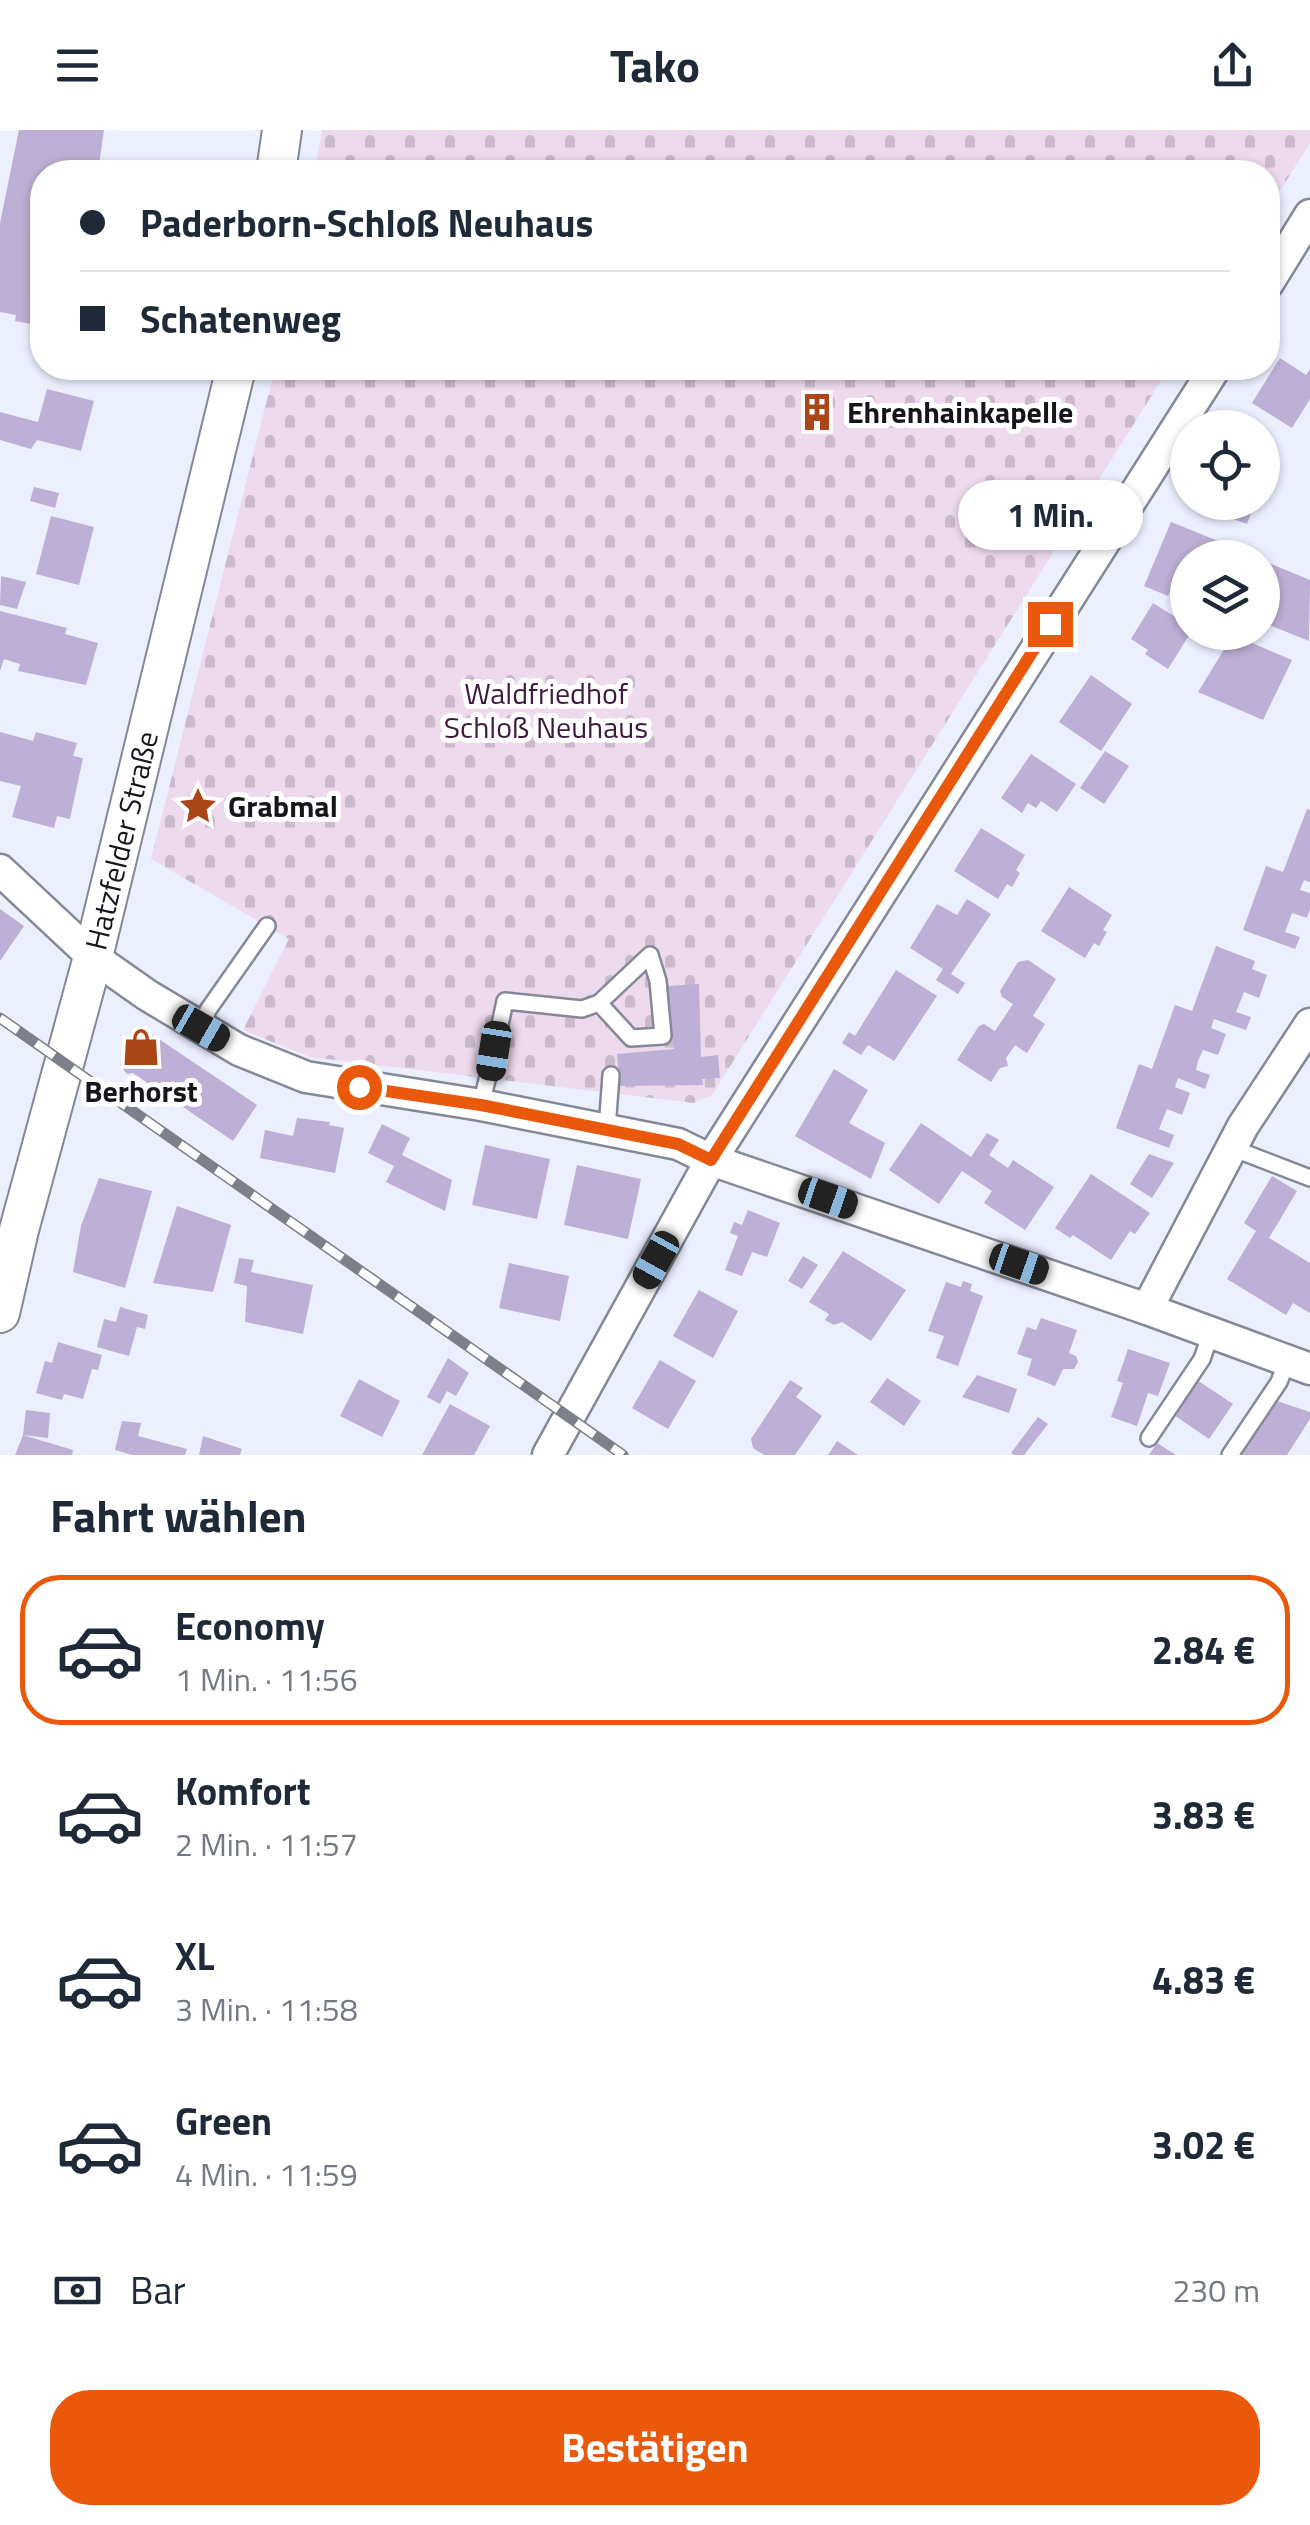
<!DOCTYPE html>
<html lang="de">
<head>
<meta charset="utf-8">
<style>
	body { margin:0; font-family:"Titillium Web",sans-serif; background:#f2f2f3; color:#1f2937; height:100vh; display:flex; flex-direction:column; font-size:38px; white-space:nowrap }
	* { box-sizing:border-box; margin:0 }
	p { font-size:32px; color:#747a83 }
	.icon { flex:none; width:55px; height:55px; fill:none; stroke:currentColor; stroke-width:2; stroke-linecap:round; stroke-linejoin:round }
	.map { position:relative; height:1325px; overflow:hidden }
	.panel { display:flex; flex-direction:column; background:#fff; flex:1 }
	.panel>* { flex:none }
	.banner { position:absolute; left:30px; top:30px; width:1250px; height:220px; border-radius:40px; box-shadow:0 2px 8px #0004; display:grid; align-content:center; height:220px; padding:0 50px; background:#fff }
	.tools { position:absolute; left:1170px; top:280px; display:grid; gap:20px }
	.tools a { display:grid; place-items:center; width:110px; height:110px; border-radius:50%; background:#fff; box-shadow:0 2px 8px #0004; font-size:50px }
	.end { position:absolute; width:45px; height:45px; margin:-22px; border:12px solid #ea580c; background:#fff; box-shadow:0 0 0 5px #fff }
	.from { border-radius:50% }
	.bubble { position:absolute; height:70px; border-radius:35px; background:#fff; box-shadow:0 2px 8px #0004; font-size:32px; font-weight:700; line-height:70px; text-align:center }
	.car { position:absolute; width:30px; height:60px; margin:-30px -15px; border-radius:12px; box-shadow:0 0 8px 2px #0007; background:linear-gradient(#222 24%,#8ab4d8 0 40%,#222 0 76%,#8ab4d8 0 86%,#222 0) }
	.banner b { display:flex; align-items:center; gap:35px; height:95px; font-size:38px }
	.banner b+b { border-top:2px solid #e0e1e3 }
	.banner i { width:25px; height:25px; background:#1f2937 }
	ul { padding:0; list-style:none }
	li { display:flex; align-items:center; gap:30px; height:150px; margin:0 20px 15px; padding:0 30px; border:5px solid transparent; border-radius:40px }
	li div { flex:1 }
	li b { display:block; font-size:38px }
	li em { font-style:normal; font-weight:700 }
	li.selected { border-color:#ea580c }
	li>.icon { width:90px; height:90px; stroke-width:1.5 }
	h2 { padding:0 50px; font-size:45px; line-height:120px }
	.pay { display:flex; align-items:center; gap:25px; height:110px; padding:0 50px; font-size:38px }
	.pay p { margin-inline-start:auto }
	.action { display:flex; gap:20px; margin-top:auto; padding:20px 50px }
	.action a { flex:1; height:115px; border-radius:40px; background:#ea580c; color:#fff; font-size:40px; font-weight:700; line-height:115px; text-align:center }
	header { display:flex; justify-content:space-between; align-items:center; height:130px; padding:0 50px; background:#fff; font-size:45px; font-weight:700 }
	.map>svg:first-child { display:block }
	.cemetery { fill:url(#cemetery-stones) }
	.building { fill:#bdafd5 }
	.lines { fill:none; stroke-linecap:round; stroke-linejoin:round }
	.service-casing { stroke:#858898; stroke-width:20 }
	.minor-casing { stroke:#858898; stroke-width:35 }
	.tertiary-casing { stroke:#858898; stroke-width:42 }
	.service { stroke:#fff; stroke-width:15 }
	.minor { stroke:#fff; stroke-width:30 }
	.tertiary { stroke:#fff; stroke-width:38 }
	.rail-casing { stroke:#7d7f89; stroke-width:11 }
	.rail { stroke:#fff; stroke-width:8; stroke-dasharray:22; stroke-linecap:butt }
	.route { stroke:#ea580c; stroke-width:12 }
	.labels { text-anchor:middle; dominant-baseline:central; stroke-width:10; stroke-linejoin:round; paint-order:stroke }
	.poi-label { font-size:30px; font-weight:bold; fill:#15161c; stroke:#fff; text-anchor:start }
	.park-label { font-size:30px; fill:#401941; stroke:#fff }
	.street-label { font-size:30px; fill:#15161c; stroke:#fff }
</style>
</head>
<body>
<header><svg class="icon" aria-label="menu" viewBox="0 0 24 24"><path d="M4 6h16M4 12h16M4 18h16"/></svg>Tako<svg class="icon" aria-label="share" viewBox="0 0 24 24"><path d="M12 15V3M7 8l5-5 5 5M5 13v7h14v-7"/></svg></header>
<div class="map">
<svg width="1310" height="1325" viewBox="0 0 1310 1325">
	<defs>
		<pattern id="cemetery-stones" width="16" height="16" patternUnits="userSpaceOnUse" patternTransform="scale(2.5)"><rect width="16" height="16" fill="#eedaed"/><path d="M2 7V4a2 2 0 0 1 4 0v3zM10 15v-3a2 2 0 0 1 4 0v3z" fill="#cbbacb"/></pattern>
	</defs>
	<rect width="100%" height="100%" fill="#eceffd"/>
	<g class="cemetery">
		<polygon points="322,0 1310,0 1310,13 1268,80 1268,42 315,42"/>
		<polygon points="275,238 1169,238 712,965 694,973 310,927 243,900 289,809 151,729"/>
	</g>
	<g class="building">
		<polygon points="19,0 104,0 98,42 42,42 42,196 15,191 16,185 0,182 0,93"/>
		<polygon points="1280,228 1306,245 1310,239 1310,269 1292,298 1252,273"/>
		<polygon points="47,259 94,271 81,321 37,310 31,319 0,310 0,282 38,292"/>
		<polygon points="1262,314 1274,318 1263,350 1262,350"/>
		<polygon points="34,357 59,363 55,378 30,371"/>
		<polygon points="1198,372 1255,372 1247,394 1197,376"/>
		<polygon points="51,386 94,397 79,455 36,444"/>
		<polygon points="1171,392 1238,419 1234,428 1188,428 1188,460 1173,454 1168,466 1144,456"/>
		<polygon points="1264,431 1310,450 1309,511 1262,492"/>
		<polygon points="1,446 26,452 17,479 0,475"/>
		<polygon points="1153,473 1188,495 1188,502 1191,502 1168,539 1145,524 1148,520 1131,509"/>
		<polygon points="0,481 67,498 65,504 98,513 86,555 18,541 20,534 4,529 0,541"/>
		<polygon points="1233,505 1292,530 1263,590 1198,562"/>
		<polygon points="1091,545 1132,574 1101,621 1059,592"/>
		<polygon points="0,602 33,611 36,602 77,613 73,626 83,628 70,689 57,686 54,698 12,687 21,656 0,651"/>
		<polygon points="1105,621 1129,636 1104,674 1080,658"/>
		<polygon points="1031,624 1076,654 1057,682 1041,671 1036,678 1028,673 1022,683 1001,668"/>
		<polygon points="1307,679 1310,680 1310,752 1304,750 1300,760 1310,763 1310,779 1307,788 1292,783 1285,802 1300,807 1295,819 1243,800 1266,736 1283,742"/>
		<polygon points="981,698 1025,725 1016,740 1020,743 1012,757 1007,754 998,769 954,741"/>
		<polygon points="1069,757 1112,785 1103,800 1107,802 1099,816 1094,813 1085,828 1041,801"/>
		<polygon points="967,769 991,784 951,844 965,853 958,864 936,850 943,839 910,818 937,774 957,785"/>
		<polygon points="0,779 24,796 0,831"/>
		<polygon points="1216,816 1255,831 1252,839 1267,845 1259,868 1244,862 1236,882 1251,887 1246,900 1214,889 1211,898 1226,904 1218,925 1203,920 1198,931 1196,940 1210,945 1205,959 1178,948 1175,957 1190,963 1182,985 1167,979 1159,999 1174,1005 1169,1018 1116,998 1139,934 1152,939 1175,875 1192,881"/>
		<polygon points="1028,830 1056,849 1033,886 1045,894 1027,923 1015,915 1006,928 1008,936 1000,938 991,952 957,930 979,896 984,894 995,901 1013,874 1002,867 1000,861 1018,832"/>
		<polygon points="896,840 937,866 894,931 868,915 861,925 842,913 849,902 855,906"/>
		<polygon points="699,854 701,927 718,925 720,948 702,949 703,955 620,956 617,924 674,919 667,856"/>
		<polygon points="144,899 257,975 233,1011 133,943 127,944 120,935 125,927 122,922 133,905 140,906"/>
		<polygon points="485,901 510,907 506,924 481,918"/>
		<polygon points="834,939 868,960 849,993 885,1013 871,1049 795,1006"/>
		<polygon points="297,988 330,992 329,995 344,998 335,1043 260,1028 265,1000 293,1006"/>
		<polygon points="921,993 971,1027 987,1003 999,1010 989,1025 1008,1038 1013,1030 1054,1057 1025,1100 984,1073 992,1061 962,1041 939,1074 889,1040"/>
		<polygon points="382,994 410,1008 402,1025 452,1050 445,1081 386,1052 394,1036 368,1023"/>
		<polygon points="485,1015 550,1029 537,1089 472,1075"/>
		<polygon points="1149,1024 1174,1033 1152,1068 1130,1054"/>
		<polygon points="577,1035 641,1049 628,1109 564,1095"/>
		<polygon points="1091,1044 1150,1083 1135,1104 1130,1101 1111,1130 1073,1105 1070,1108 1055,1098"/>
		<polygon points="1272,1046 1297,1061 1269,1108 1310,1133 1310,1183 1293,1173 1286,1185 1227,1149 1256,1101 1244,1093"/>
		<polygon points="99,1048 152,1061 125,1158 73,1142 81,1096"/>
		<polygon points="177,1076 231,1095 213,1162 153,1153"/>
		<polygon points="748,1080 780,1093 767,1127 752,1122 742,1146 725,1140 738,1106 730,1103 734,1092 742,1095"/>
		<polygon points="843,1121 906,1160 871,1211 842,1192 834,1195 825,1190 829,1184 809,1172"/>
		<polygon points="803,1126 818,1135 802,1159 788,1151"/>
		<polygon points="239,1128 254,1130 251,1142 313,1155 303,1204 245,1192 247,1156 234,1153"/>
		<polygon points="509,1133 569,1146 560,1191 499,1178"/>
		<polygon points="963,1151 972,1154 970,1161 983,1166 958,1236 936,1228 944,1206 928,1201 946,1152 961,1157"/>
		<polygon points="699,1160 738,1181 713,1228 673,1206"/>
		<polygon points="120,1177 148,1185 145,1199 137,1197 129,1226 97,1217 104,1189 116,1192"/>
		<polygon points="1041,1188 1077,1200 1069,1223 1076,1226 1078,1232 1074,1239 1063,1239 1055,1256 1027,1245 1032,1229 1017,1224 1027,1197 1036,1200"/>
		<polygon points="58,1212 102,1225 98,1240 92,1239 83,1269 64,1264 62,1270 36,1263 45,1231 52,1233"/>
		<polygon points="1128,1219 1170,1233 1158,1266 1148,1263 1137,1296 1111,1287 1123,1253 1117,1251"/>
		<polygon points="448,1228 469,1243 456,1266 447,1261 440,1274 427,1267"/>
		<polygon points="660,1230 696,1251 668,1299 632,1278"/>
		<polygon points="977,1245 1017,1259 1009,1283 962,1267"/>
		<polygon points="887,1248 921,1271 904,1296 870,1272"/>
		<polygon points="359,1249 400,1271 382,1307 340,1286"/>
		<polygon points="790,1250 803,1258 796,1267 822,1286 795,1325 764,1325 753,1318 751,1309"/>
		<polygon points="1197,1250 1233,1274 1209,1309 1174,1285"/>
		<polygon points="1277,1271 1310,1282 1310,1289 1287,1325 1242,1325"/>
		<polygon points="450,1274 490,1296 474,1325 422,1325"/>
		<polygon points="26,1280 50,1283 48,1308 23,1305 73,1320 72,1325 15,1325 23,1305"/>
		<polygon points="1038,1287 1048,1294 1024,1325 1014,1325 1011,1323"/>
		<polygon points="122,1291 141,1293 138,1306 187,1319 185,1325 132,1325 115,1320"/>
		<polygon points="203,1306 242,1319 240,1325 199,1325"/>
		<polygon points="837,1311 858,1325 828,1325"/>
		<polygon points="1157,1313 1176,1325 1149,1325"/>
	</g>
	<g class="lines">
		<g class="service-casing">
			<g id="service">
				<polyline points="201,898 208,880 267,796"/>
				<polyline points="498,904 505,871 582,879 599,873 650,825 658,851 663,906 631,908 599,873"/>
				<polyline points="481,975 494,921"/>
				<polyline points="607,999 611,945"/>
				<polyline points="1232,1018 1310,1048"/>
				<polyline points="1149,1308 1202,1229 1211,1203"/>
				<polyline points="1230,1325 1279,1252 1287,1231"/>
			</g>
		</g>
		<g class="minor-casing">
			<g id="minor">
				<polyline points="1268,153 1310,85"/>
				<polyline points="0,740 93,827 147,865 239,920 306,947 481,975 678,1014 711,1030 1147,1179 1310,1239"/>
				<polyline points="1147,1179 1243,996 1310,894"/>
				<polyline points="548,1325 711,1030 1215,238"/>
			</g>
		</g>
		<g class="tertiary-casing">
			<g id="tertiary">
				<polyline points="276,42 282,0"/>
				<path id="s1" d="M0 1183 19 1100 93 827 236 238"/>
			</g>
		</g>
		<use href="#service" class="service"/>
		<use href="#minor" class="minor"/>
		<use href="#tertiary" class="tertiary"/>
		<g class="rail-casing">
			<polyline id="rail" points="0,888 623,1325"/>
		</g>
		<use href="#rail" class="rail"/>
	</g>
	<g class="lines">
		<polyline class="route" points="359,957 481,975 678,1014 711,1030 1050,494"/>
	</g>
	<defs>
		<g id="building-bare" transform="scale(3)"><path d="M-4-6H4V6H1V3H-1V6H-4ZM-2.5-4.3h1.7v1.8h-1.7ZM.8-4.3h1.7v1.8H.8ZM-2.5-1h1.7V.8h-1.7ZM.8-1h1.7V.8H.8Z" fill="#aa4617" stroke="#fff" stroke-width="2.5" paint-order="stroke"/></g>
		<g id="sight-bare" transform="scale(3)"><path d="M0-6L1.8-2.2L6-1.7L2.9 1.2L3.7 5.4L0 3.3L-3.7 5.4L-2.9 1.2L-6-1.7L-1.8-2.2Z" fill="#aa4617" stroke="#fff" stroke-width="2.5" paint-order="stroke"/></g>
		<g id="shop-bare" transform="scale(3)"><path d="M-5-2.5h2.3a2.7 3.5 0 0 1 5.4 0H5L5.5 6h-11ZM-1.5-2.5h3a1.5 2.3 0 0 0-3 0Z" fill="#aa4617" stroke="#fff" stroke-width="2.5" paint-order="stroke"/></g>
	</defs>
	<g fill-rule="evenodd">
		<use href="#building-bare" x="817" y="282"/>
		<use href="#sight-bare" x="198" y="676"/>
		<use href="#shop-bare" x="141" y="917"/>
	</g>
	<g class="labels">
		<g class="poi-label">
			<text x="847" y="282">Ehrenhainkapelle</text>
			<text x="228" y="676">Grabmal</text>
			<text x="141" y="961" text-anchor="middle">Berhorst</text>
		</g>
		<g class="park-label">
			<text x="546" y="563">Waldfriedhof<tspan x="546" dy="34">Schloß Neuhaus</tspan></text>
		</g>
		<g class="street-label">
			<text stroke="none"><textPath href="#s1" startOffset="488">Hatzfelder Straße</textPath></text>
		</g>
	</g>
</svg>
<div class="tools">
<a><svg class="icon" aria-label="locate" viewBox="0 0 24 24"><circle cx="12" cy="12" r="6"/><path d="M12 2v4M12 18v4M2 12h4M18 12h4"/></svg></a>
<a><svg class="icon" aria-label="layers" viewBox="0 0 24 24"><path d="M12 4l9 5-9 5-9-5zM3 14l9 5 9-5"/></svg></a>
</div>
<i class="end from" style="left:359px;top:957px"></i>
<i class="end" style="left:1050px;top:494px"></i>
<div class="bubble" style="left:958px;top:350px;width:185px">1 Min.</div>
<i class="car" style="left:201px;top:898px;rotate:120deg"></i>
<i class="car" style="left:494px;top:921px;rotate:189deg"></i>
<i class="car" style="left:828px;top:1068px;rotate:109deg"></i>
<i class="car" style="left:656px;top:1130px;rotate:209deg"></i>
<i class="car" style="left:1019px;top:1134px;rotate:109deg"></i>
<div class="banner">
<b><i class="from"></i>Paderborn-Schloß Neuhaus</b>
<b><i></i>Schatenweg</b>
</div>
</div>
<section class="panel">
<h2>Fahrt wählen</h2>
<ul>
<li class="selected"><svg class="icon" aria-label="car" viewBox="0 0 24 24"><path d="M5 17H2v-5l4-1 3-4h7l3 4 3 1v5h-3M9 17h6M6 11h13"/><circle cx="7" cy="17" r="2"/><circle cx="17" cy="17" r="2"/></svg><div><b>Economy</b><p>1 Min. · 11:56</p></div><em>2.84 €</em></li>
<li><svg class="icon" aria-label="car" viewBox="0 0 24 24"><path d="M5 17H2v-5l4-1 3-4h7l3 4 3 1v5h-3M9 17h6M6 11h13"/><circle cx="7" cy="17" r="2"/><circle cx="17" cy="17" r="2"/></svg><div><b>Komfort</b><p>2 Min. · 11:57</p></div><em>3.83 €</em></li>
<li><svg class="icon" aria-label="car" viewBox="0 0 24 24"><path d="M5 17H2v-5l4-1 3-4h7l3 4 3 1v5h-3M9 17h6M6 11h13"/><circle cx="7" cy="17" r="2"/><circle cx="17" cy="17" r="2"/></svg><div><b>XL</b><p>3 Min. · 11:58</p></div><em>4.83 €</em></li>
<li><svg class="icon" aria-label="car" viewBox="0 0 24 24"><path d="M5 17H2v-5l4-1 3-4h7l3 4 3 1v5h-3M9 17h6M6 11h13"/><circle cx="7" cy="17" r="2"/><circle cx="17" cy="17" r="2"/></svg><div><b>Green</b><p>4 Min. · 11:59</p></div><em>3.02 €</em></li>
</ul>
<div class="pay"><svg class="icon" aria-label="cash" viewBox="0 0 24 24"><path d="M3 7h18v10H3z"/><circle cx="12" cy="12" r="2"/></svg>Bar<p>230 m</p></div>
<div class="action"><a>Bestätigen</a></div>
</section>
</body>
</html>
